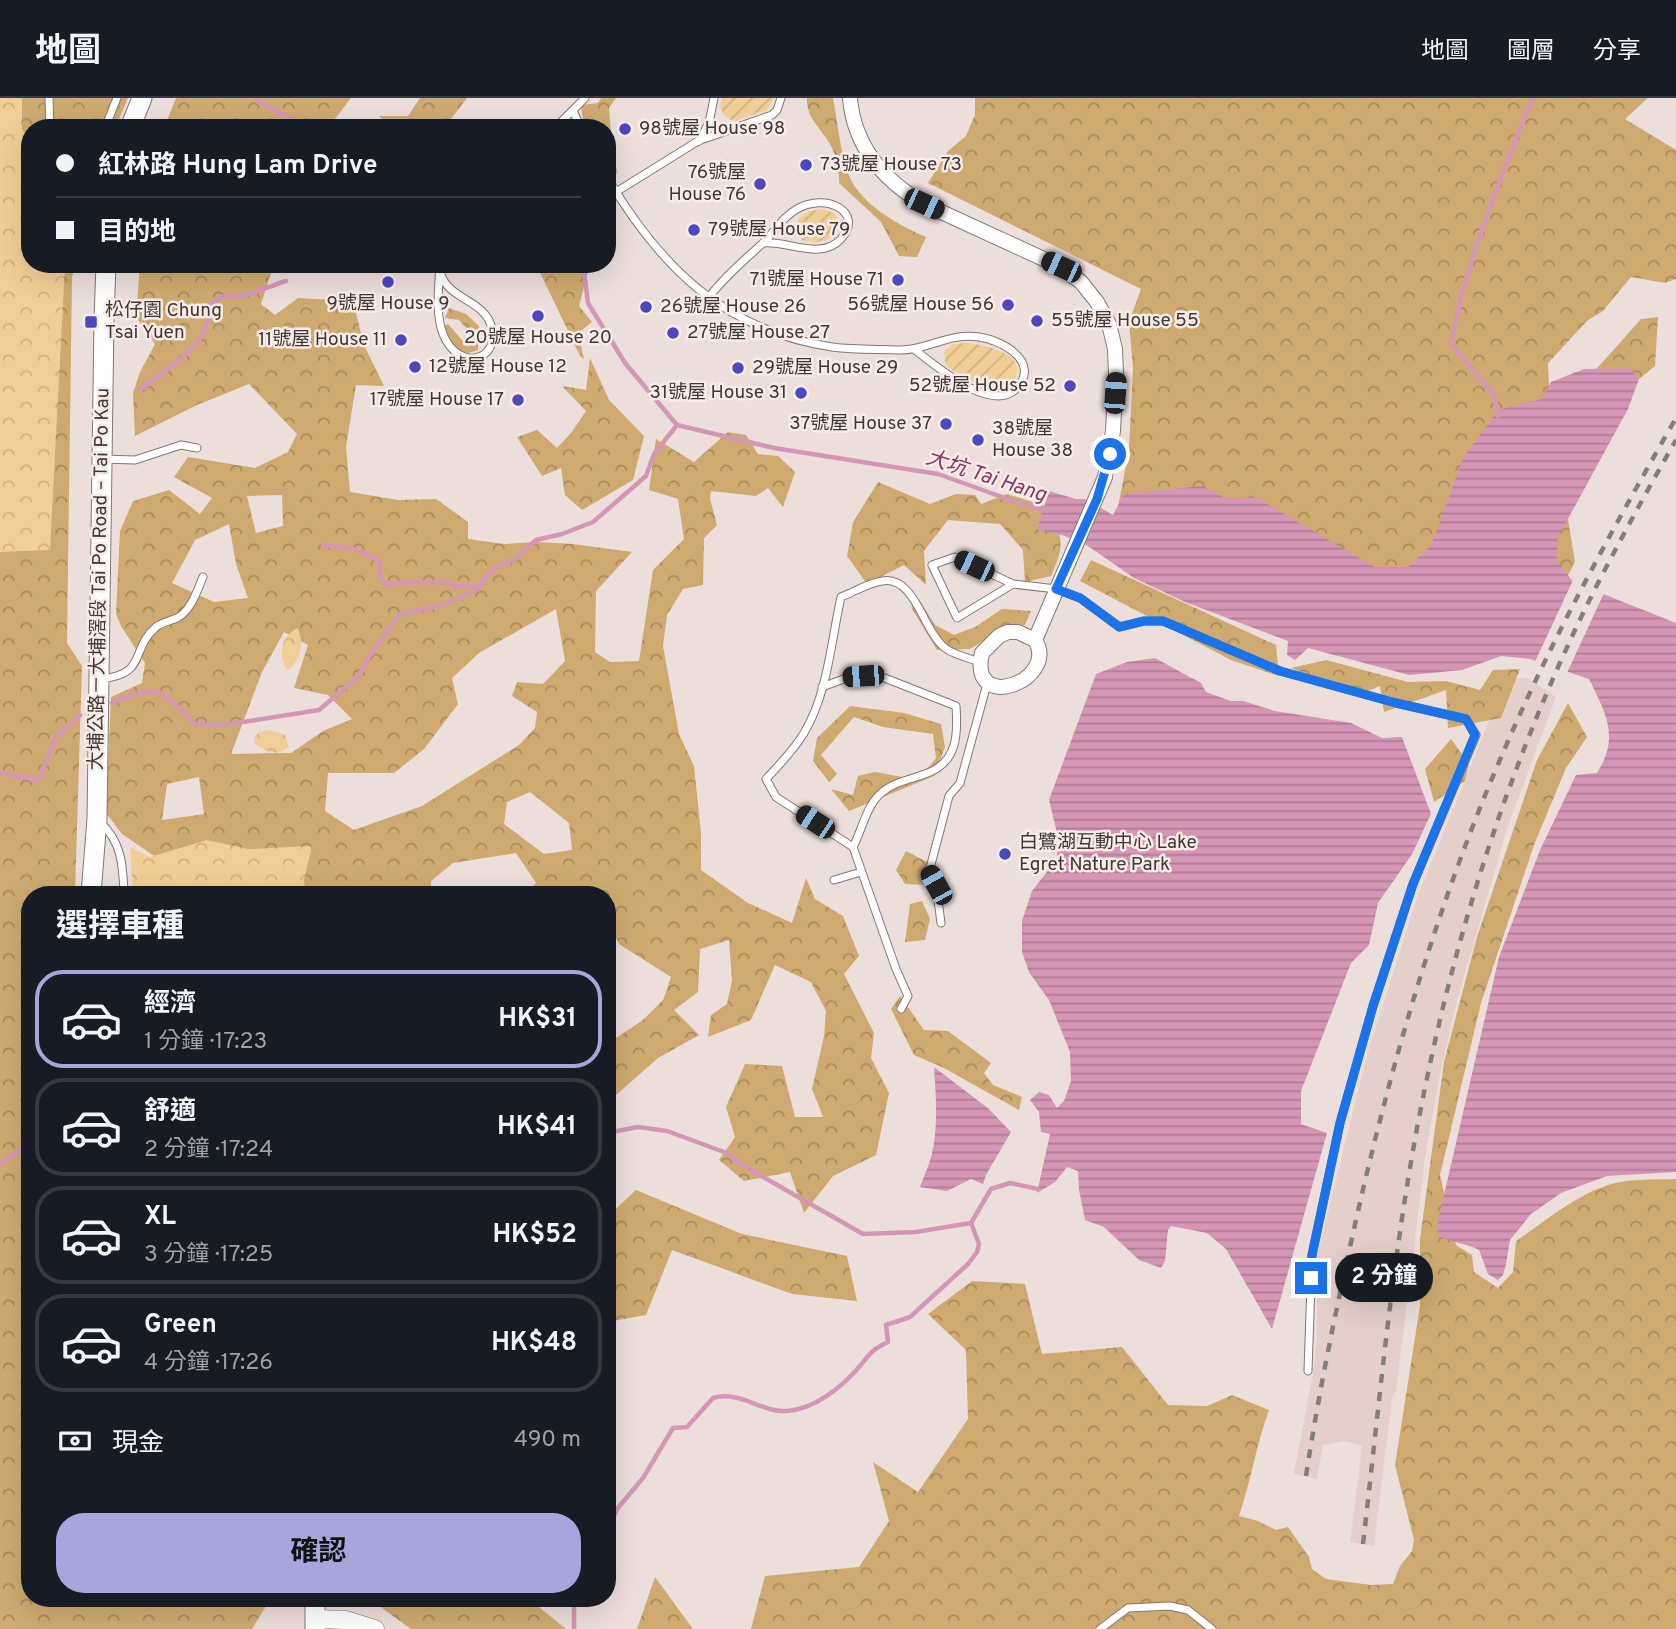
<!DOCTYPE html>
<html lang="zh-TW">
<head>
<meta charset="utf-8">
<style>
	body { margin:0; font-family:Overpass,"Noto Sans TC",sans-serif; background:#242831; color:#f1f3f6; height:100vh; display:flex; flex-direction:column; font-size:26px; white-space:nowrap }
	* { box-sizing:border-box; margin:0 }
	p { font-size:23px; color:#9ea1a6 }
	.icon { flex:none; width:38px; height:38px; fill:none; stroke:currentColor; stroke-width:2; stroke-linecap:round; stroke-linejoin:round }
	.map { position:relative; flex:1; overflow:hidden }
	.sheet { position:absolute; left:21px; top:788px; width:595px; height:721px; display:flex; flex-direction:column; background:#171b24; border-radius:28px; box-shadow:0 7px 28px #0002 }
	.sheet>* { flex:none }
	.banner { position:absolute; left:21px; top:21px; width:595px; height:154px; border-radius:28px; box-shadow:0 7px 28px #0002; display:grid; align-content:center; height:154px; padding:0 35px; background:#171b24 }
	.end { position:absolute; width:32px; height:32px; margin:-16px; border:9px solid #1a73e8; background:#fff; box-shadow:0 0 0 4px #fff }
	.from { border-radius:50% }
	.bubble { position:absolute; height:49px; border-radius:24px; background:#171b24; box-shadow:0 7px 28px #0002; font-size:23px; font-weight:700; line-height:49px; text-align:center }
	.car { position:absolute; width:21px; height:42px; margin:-21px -10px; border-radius:9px; box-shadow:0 0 5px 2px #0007; background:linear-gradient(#222 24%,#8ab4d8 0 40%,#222 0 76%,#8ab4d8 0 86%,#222 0) }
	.banner b { display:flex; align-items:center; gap:24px; height:66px; font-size:26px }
	.banner b+b { border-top:2px solid #363941 }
	.banner i { width:18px; height:18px; background:#f1f3f6 }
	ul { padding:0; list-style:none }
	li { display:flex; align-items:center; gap:21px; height:98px; margin:0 14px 10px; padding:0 21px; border:4px solid #363941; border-radius:28px }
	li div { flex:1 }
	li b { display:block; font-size:26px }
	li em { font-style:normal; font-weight:700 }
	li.current { border-color:#a6a6dc }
	li>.icon { width:63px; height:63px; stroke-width:1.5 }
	h2 { padding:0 35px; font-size:32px; line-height:84px }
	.pay { display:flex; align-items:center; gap:18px; height:77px; padding:0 35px; font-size:26px }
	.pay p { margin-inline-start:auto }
	.action { display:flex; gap:14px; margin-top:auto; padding:14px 35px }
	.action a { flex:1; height:80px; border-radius:28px; background:#a6a6dc; color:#111; font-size:28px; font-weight:700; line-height:80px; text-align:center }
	header { display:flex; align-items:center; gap:42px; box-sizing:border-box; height:98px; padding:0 35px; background:#171b24; border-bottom:2px solid #363941 }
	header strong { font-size:33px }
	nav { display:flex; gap:38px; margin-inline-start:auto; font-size:24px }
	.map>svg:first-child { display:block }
	.built { fill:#e5cfca }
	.forest { fill:url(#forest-crowns); fill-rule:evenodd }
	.park { fill:url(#park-crowns) }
	.garden { fill:url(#garden-furrows) }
	.water { fill:url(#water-rules) }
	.pier { fill:#ecdedb }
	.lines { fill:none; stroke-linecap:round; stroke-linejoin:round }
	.stream { stroke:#d596b6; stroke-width:4.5 }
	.service-casing { stroke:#837775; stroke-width:9 }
	.minor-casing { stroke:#837775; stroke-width:16 }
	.tertiary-casing { stroke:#837775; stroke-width:19 }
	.secondary-casing { stroke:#837775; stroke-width:21 }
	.service { stroke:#fff; stroke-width:7 }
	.minor { stroke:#fff; stroke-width:14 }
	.tertiary { stroke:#fff; stroke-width:18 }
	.secondary { stroke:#fff; stroke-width:19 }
	.rail { stroke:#857d7a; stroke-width:4.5; stroke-dasharray:9 9; stroke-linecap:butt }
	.route { stroke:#1a73e8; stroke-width:9 }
	.poi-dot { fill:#4b47bd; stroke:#f9ebe8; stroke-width:2.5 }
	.labels { text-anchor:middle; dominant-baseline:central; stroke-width:5; stroke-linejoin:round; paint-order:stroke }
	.poi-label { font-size:19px; fill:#3e3937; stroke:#f9ebe8; text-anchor:start }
	.street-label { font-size:19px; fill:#3e3937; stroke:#f9ebe8 }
	.water-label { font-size:21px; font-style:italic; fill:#843964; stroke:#f9ebe8 }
</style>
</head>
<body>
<header>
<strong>地圖</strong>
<nav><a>地圖</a><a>圖層</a><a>分享</a></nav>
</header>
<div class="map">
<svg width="1676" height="1531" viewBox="0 0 1676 1531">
	<defs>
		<pattern id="forest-crowns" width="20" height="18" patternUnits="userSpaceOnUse" patternTransform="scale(1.75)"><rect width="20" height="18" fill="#ceaa70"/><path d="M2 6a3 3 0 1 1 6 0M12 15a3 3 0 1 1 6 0" fill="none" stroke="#a98b5d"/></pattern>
		<pattern id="park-crowns" width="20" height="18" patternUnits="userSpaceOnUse" patternTransform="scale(1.75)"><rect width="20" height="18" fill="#f1ce95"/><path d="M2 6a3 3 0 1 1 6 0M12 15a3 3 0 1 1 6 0" fill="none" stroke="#d0b281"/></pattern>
		<pattern id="garden-furrows" width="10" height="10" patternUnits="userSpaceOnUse" patternTransform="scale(1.75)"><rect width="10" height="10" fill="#f1ce95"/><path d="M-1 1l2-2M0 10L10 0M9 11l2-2" fill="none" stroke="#d0b281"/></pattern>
		<pattern id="water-rules" width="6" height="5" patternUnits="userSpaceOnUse" patternTransform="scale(1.75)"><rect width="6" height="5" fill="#d596b6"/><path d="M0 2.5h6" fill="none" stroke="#ae7b95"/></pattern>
	</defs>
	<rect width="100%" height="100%" fill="#ecdedb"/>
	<polygon class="built" points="1519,580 1528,580 1556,599 1507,731 1458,899 1440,976 1425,1060 1396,1293 1392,1299 1374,1448 1350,1444 1362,1348 1344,1343 1323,1347 1317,1381 1294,1376 1313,1275 1317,1240 1317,1159 1367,957 1418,797 1487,628 1510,584"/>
	<g class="forest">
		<polygon points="0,0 128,0 115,30 30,30 30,166 76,166 72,179 67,545 82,568 75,796 30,796 30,1500 271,1500 252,1531 0,1531"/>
		<polygon points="176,0 351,0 328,30 164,30"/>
		<polygon points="420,0 467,0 444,30 392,30 379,18 408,18"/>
		<polygon points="601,0 616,0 609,10 613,59 618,76 607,66 607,30 584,30 581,7 598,5"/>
		<path d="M807 0H833C838 25 840 56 850 80 863 108 899 127 926 139L917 159 899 158 881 124 839 85C839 73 836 57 830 46 821 30 806 20 807 0Z"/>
		<polygon points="975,0 1648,0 1625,21 1676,52 1676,181 1665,185 1631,179 1603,213 1587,223 1548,265 1549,287 1561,313 1567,415 1575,464 1564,485 1507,498 1116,419 1129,352 1133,270 1129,224 1141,191 928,85 948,53 966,38 975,17"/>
		<path d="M140 166H274L261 206 275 217 298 200 353 203 364 247 384 288 356 287 346 349 350 394 398 402 436 401 468 424V441L504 446 536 444 573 446 632 454 596 493 595 554 610 564 639 563 653 472 684 441 678 401 649 392 656 341 694 364 728 334 746 337 758 356 778 358 795 374 783 409 768 390 756 398 711 393 710 401 717 427 704 440 703 487 683 491 667 517 663 548 679 636 694 668 701 735V772L748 805 792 825 806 780 815 801 843 818 859 858 844 876 874 935 871 960 889 995 876 1057 833 1078 804 1115 790 1074 744 1083 719 1062 735 1039 726 1009 745 966 782 968 795 1019H823L812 991 824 938 826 913 811 884 775 867 751 922 708 939 711 917 727 906 732 882 729 842 700 851 698 894 674 912 699 937 658 960 607 1005V946L643 922 663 902 671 879 619 846 610 827 607 828V796H559V790L547 789 545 796H525L536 785 516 755 453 765 431 783V796H210L122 736 106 715 111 599 142 585 145 565 121 528 116 516 120 433 133 403 169 392 200 416 212 400 174 379 188 359 255 370 288 354 297 336 249 286 197 307 135 338 133 295 140 274 155 246 136 219ZM282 397 283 428 256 435 247 398ZM229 426 236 466 248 500 214 504 172 485 195 442ZM556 511 565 563 543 586 517 584 512 598 537 614 535 630 519 647 422 708 354 732 325 713 328 675H394L424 651 458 606 452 580 479 555ZM284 534 308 547 294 590 328 597 352 621 323 633 291 655 231 656 262 574ZM199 679 204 716 162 722 167 686ZM530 694 569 725 572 752 544 756 504 726 507 704Z"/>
		<polygon points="536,166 590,166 579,208 592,224 578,235 584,261 580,258"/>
		<polygon points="449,210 466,216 479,228 478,252 468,255 451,254 437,233 448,226 468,249 474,239 459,222 445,220"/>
		<polygon points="1658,219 1655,268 1613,302 1592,276 1641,221"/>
		<polygon points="590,260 609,302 644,338 633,382 582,412 565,397 561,370 542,378 517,339 537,332 557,350 571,335 586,313 562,288 586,292"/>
		<path d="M878 384 930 406 956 396 975 397 981 406 1007 396 1049 409C1062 441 1066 445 1051 478L1025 484 1023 452 1000 426 948 422 924 453 926 487 904 467 867 486 847 458 853 424Z"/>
		<polygon points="1091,462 1276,547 1279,578 1231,562 1080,483"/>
		<polygon points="919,501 935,527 954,537 975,529 1002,511 1031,513 1025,527 1003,531 970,551 937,552 911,509"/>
		<polygon points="1326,562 1408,584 1446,583 1480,592 1493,572 1520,571 1501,620 1448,630 1446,592 1384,614 1380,588 1356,598 1291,570"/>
		<path d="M1568 605 1587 639 1566 670 1534 747 1481 905 1440 1077 1456 1147 1472 1157 1474 1174 1498 1190 1513 1174 1516 1143C1544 1124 1572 1100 1605 1088 1626 1080 1653 1082 1676 1081V1531H751L765 1478 859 1469 889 1423 873 1364 918 1394 968 1321 966 1252 928 1216 972 1183 1025 1186 1042 1256 1122 1249 1168 1307 1207 1308 1232 1297 1269 1312C1256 1347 1251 1383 1239 1418L1258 1423 1276 1432 1288 1429 1309 1459 1312 1471 1326 1481 1371 1487 1393 1486 1400 1468 1412 1453 1414 1442 1395 1367 1420 1208V1141L1444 964 1477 839 1537 662Z"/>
		<polygon points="850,608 904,615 941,626 945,649 934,678 849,713 831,691 853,697 858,678 875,674 919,682 936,660 933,636 883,629 854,619 821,657 837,676 829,684 813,663 817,640"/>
		<polygon points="1451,641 1469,666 1465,683 1434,704 1425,671"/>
		<polygon points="906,753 927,764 927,787 905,786 896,772"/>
		<polygon points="922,803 930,821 925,842 905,844 910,806"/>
		<polygon points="900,898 924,932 948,933 991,965 984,975 993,987 1022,999 1019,1012 944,970 914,957 891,911"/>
		<polygon points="636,1092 742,1136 847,1158 857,1203 792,1196 672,1152 646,1217 607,1224 607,1119"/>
		<polygon points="655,1479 693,1531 637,1531"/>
		<polygon points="368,1500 528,1500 566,1531 411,1531"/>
	</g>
	<g class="park">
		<polygon points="0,0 22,0 22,31 30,45 30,166 65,166 50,452 0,454"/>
		<path d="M298 530C304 547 301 558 290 571H286C278 555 281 538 298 530Z"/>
		<path d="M270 632 285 637 289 649C277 659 266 654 255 646L254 640 259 634Z"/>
		<polygon points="207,742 248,751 312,748 304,781 305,796 133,796 130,749 150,759"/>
	</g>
	<g class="garden">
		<path d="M722 0H774L767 12 735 23C723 20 718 11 722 0Z"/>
		<path d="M824 111 835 116C849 138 820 149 802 142L796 132 798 121 809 113Z"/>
		<path d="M965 245C981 246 1030 255 1014 282 1011 287 1006 290 1000 290 982 291 962 278 948 269L945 264 944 253 953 246Z"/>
	</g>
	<g class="water">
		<path d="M1629 270 1639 281 1628 311 1558 439 1557 462 1573 484 1676 525V1074L1607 1078 1561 1095 1531 1116 1510 1142 1506 1166 1503 1177 1498 1182 1488 1176 1479 1152C1466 1145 1443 1143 1437 1135L1438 1123 1499 859 1540 752 1576 677 1597 675C1620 639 1606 616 1589 581L1530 561 1501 558 1462 572 1409 577 1308 550 1295 562 1287 557 1288 543 1185 504 1134 480 1088 448 1065 438 1037 431 1049 393 1076 401H1085L1113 417 1124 396 1203 388 1225 400H1257L1375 469H1408L1431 448 1463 360 1498 312 1542 301 1551 284 1584 271Z"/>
		<polygon points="1155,560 1201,585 1206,594 1231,603 1243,603 1275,613 1351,625 1382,640 1402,639 1431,716 1412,756 1378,805 1369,847 1351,865 1301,993 1301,1026 1327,1035 1272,1231 1226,1151 1207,1135 1171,1128 1168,1132 1165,1163 1161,1170 1139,1162 1104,1129 1085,1122 1079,1092 1078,1073 1067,1069 1055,1084 1037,1095 1050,1036 1041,1034 1039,1014 1030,1002 1039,994 1049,997 1057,1010 1064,1003 1071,983 1070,954 1049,902 1029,874 1022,854 1022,823 1032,793 1057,761 1058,739 1049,702 1096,576 1127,564"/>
		<path d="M934 969 989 1011 1011 1034 986 1077 983 1086 971 1081 947 1093 920 1089C923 1080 927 1072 930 1063 939 1034 936 999 934 969Z"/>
	</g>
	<polygon class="pier" points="1574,480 1605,493 1566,577 1534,566"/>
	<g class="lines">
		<g class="stream">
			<polyline points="257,3 308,30"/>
			<polyline points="583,166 588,205 625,265 677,327 774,350 938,376 1016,404 1048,413"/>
			<path d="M140 292C163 273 189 261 204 234 210 225 208 205 218 200 223 197 233 199 239 198 256 196 269 188 286 183"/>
			<path d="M1498 318 1494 297 1451 246C1466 164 1498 88 1528 11L1534 0"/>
			<path d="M323 447C331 449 338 448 347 450 357 451 371 458 380 464V480L389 488 396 485 444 484 455 488H480"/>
			<path d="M112 605C161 585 159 591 195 626L224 627 319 612 359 578 369 559 399 517 442 507 477 492 490 474 502 466 514 462 536 442 562 436 593 424 646 378 654 356 677 327"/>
			<polyline points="0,675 39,682 56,639 80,617"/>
			<polyline points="607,1035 638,1029 667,1033 724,1054 749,1071 863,1136 916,1134 971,1125 991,1091 1010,1085 1038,1091"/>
			<polyline points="0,1066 30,1045"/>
			<path d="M607 1432 617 1411 643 1380 673 1330 687 1329 713 1300C740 1292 762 1315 787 1313 815 1311 842 1289 860 1268 871 1255 871 1252 888 1244L886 1227 910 1219 968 1166 977 1154 979 1146 971 1125"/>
			<polyline points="574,1500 574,1531"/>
		</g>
		<g class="service-casing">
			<g id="service">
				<polyline points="49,0 50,30"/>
				<polyline points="573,13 581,30"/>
				<polyline points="105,30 117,0"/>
				<polyline points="555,30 585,0"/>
				<polyline points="699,43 709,25 714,0"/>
				<path d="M607 79C660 169 725 233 832 249 855 252 878 251 901 252 928 252 950 234 979 239 1001 242 1041 263 1017 290 992 317 935 267 915 252"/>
				<polyline points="616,94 698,43 772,17 777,12 781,0"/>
				<path d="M440 174C448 203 486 201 492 231 499 262 459 275 443 236 435 215 439 189 440 166"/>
				<path d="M709 199C725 179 743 163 762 146 774 135 782 119 797 111 826 94 865 114 841 141 821 163 787 142 763 145"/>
				<polyline points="102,361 135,362 181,347 197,350"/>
				<polyline points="1013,486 957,520 932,467 955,459 1013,486 1056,491 1080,500 1120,529 1144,523 1163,523 1280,573 1396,605 1466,621 1476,637 1413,786 1373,908 1340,1025 1312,1157 1308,1273"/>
				<path d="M99 581C149 577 129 552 156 529 162 524 170 523 177 520 191 513 197 493 203 479"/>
				<path d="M822 589 849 579 877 577 956 608C958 636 958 665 925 676 909 682 893 684 880 696 866 709 862 732 853 749L896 871 908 898 901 911"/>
				<path d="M100 724C122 744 123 768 124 796"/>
				<path d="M853 749 776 699 766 681C780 666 794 652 804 635 828 595 831 543 841 499 854 494 868 485 882 483 915 477 923 533 945 550 954 557 969 560 980 564"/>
				<polyline points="834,782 861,774"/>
				<polyline points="941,825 936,787 929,774 949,698 960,685 987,586"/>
				<polyline points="1100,1531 1128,1510 1170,1508 1188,1512 1212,1531"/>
			</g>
		</g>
		<g class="minor-casing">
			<g id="minor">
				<path d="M850 0C854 48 883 82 924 106L1061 169 1081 184 1097 204 1109 226 1115 251 1116 276 1113 333 1105 379 1035 542"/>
				<path d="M1008 534H1018L1035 542C1060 582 968 617 982 555L999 538Z"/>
			</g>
		</g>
		<g class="tertiary-casing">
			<polyline id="tertiary" points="315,1521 346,1522 375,1531"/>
		</g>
		<g class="secondary-casing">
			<g id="secondary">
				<polyline points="130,30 142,0"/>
				<polyline points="91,796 97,721 104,221 106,166"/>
				<polyline points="315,1531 315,1500"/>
			</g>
		</g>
		<use href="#service" class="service"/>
		<use href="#minor" class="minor"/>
		<use href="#tertiary" class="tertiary"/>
		<use href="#secondary" class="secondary"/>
		<g class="rail">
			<path d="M1306 1378C1319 1292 1337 1207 1356 1122 1392 963 1437 807 1502 657 1552 540 1613 430 1676 320"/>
			<path d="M1363 1446C1381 1292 1394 1137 1426 985 1461 815 1517 646 1595 491 1621 440 1648 391 1676 342"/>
		</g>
	</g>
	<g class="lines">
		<polyline class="route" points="1110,356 1097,401 1056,491 1080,500 1119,529 1144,523 1163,523 1280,573 1396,605 1466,621 1475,637 1413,786 1373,908 1340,1025 1312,1157 1311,1180"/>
	</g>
	<g class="poi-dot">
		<circle cx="625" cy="31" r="7"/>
		<circle cx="806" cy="67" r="7"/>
		<circle cx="760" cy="86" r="7"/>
		<circle cx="694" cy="132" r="7"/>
		<circle cx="898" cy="182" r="7"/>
		<circle cx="388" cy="184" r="7"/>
		<circle cx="1008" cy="207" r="7"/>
		<circle cx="646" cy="209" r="7"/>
		<circle cx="538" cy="218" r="7"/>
		<circle cx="1037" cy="223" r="7"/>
		<rect x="84" y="217" width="14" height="14" rx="3.5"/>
		<circle cx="673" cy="235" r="7"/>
		<circle cx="401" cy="242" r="7"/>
		<circle cx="415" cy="269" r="7"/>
		<circle cx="738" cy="270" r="7"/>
		<circle cx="1070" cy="288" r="7"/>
		<circle cx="801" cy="295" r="7"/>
		<circle cx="518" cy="302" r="7"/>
		<circle cx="946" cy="326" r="7"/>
		<circle cx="978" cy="342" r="7"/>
		<circle cx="1005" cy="756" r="7"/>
	</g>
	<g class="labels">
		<g class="poi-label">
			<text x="639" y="31">98號屋 House 98</text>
			<text x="820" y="67">73號屋 House 73</text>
			<text x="746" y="75" text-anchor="end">76號屋<tspan x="746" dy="22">House 76</tspan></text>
			<text x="708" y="132">79號屋 House 79</text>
			<text x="884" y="182" text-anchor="end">71號屋 House 71</text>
			<text x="388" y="206" text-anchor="middle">9號屋 House 9</text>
			<text x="994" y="207" text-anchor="end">56號屋 House 56</text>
			<text x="660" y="209">26號屋 House 26</text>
			<text x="105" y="213">松仔園 Chung<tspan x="105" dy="22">Tsai Yuen</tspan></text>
			<text x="1051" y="223">55號屋 House 55</text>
			<text x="687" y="235">27號屋 House 27</text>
			<text x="538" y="240" text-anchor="middle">20號屋 House 20</text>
			<text x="387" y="242" text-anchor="end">11號屋 House 11</text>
			<text x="429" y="269">12號屋 House 12</text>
			<text x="752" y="270">29號屋 House 29</text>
			<text x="1056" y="288" text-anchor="end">52號屋 House 52</text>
			<text x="787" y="295" text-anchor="end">31號屋 House 31</text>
			<text x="504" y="302" text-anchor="end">17號屋 House 17</text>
			<text x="932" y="326" text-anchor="end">37號屋 House 37</text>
			<text x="992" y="331">38號屋<tspan x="992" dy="22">House 38</tspan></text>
			<text x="1019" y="745">白鷺湖互動中心 Lake<tspan x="1019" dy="22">Egret Nature Park</tspan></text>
		</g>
		<g class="street-label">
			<text transform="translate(100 481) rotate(-89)">大埔公路－大埔滘段 Tai Po Road – Tai Po Kau</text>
		</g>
		<g class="water-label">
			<text transform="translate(986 379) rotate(18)">大坑 Tai Hang</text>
		</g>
	</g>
</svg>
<i class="end from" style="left:1110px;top:356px"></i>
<i class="end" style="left:1311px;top:1180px"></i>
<div class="bubble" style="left:1335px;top:1155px;width:98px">2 分鐘</div>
<i class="car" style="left:924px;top:106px;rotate:115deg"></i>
<i class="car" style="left:1061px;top:169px;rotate:295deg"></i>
<i class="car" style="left:1115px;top:295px;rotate:4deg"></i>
<i class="car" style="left:974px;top:468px;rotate:295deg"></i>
<i class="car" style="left:863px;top:578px;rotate:266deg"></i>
<i class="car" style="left:815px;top:724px;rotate:303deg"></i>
<i class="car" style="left:936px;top:787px;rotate:331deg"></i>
<div class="banner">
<b><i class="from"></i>紅林路 Hung Lam Drive</b>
<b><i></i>目的地</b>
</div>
<section class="sheet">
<h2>選擇車種</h2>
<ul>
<li class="current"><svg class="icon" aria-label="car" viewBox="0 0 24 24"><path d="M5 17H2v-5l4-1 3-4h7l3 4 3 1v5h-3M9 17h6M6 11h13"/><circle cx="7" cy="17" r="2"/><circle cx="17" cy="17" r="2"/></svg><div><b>經濟</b><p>1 分鐘 · 17:23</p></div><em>HK$31</em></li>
<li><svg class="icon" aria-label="car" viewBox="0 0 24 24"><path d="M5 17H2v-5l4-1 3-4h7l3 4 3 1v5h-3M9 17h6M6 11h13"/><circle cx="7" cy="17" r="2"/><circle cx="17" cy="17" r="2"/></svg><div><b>舒適</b><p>2 分鐘 · 17:24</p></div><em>HK$41</em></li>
<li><svg class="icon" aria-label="car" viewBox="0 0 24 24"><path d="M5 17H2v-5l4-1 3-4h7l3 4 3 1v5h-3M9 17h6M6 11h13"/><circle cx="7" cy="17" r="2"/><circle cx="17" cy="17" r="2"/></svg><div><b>XL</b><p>3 分鐘 · 17:25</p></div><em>HK$52</em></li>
<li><svg class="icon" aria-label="car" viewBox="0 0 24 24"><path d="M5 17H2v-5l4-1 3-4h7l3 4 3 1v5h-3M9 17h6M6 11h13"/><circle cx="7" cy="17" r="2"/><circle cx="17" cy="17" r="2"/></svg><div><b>Green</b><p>4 分鐘 · 17:26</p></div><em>HK$48</em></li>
</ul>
<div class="pay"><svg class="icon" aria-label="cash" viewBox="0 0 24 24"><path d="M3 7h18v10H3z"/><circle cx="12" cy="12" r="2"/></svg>現金<p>490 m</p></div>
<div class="action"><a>確認</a></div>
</section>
</div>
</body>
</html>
